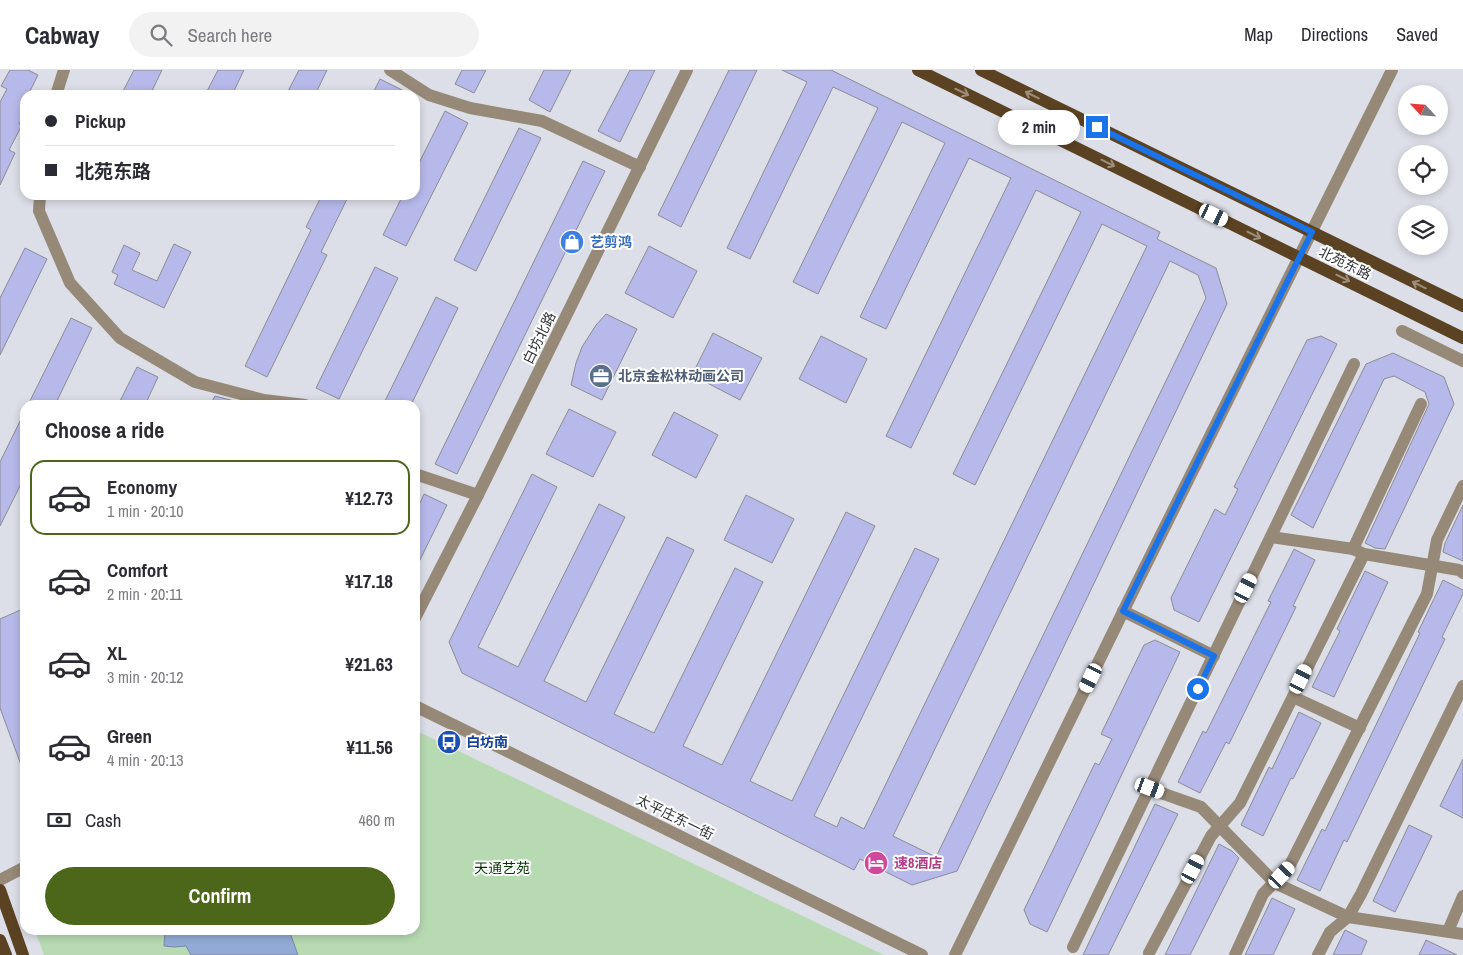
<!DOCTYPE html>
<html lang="en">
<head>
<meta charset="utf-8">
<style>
	body { margin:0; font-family:"Archivo Narrow","Noto Sans SC",sans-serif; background:#f2f2f3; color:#2b2b33; height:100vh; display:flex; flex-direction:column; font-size:19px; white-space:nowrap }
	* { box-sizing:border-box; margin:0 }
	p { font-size:16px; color:#7c7c81 }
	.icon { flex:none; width:28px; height:28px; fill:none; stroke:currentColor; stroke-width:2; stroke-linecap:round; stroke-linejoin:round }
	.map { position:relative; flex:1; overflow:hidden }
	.side { position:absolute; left:20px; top:330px; width:400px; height:535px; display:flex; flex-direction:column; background:#fff; border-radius:15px; box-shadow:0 2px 8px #0003 }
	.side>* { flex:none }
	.banner { position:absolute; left:20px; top:20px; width:400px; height:110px; border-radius:15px; box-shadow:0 2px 8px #0003; display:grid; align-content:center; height:110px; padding:0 25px; background:#fff }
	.needle { width:32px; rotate:296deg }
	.fabs { position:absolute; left:1398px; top:15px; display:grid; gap:10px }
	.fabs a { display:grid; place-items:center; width:50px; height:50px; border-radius:50%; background:#fff; box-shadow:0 2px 8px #0003; font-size:25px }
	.end { position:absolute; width:22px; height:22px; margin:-11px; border:6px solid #1a73e8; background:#fff; box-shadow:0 0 0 2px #fff }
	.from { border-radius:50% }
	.bubble { position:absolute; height:35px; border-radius:18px; background:#fff; box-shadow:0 2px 8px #0003; font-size:16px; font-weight:700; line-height:35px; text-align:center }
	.car { position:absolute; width:15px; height:30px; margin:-15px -8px; border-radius:6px; box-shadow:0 0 4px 1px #0007; background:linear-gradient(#fff 24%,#345 0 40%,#fff 0 76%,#345 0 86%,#fff 0) }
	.banner b { display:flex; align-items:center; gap:18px; height:48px; font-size:19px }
	.banner b+b { border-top:1px solid #e1e1e2 }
	.banner i { width:12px; height:12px; background:#2b2b33 }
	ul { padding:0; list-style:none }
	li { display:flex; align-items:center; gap:15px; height:75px; margin:0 10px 8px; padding:0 15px; border:2px solid transparent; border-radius:15px }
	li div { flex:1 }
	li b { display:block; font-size:19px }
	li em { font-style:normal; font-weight:700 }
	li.selected { border-color:#4c6719 }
	li>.icon { width:45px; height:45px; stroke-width:1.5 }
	h2 { padding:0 25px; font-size:22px; line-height:60px }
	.pay { display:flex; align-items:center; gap:12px; height:55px; padding:0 25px; font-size:19px }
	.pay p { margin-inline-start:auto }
	.primary-button { display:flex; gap:10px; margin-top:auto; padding:10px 25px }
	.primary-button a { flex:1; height:58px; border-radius:30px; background:#4c6719; color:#fff; font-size:20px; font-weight:700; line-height:58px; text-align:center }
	header { display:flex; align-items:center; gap:30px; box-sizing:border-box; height:70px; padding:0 25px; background:#fff; border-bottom:1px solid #e1e1e2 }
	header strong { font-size:24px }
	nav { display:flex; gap:28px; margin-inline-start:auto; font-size:18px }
	.search { width:350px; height:45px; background:#f2f2f3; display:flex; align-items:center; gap:12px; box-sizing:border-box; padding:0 18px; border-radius:28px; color:#7c7c81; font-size:19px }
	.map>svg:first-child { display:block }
	.green { fill:#b7dab2 }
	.water { fill:#92abd6; stroke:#7688a7 }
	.building { fill:#b7b9ea; stroke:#8b8b93; fill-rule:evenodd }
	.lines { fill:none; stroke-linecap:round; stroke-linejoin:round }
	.minor { stroke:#978977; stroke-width:12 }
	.major { stroke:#5b4222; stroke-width:12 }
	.oneway { stroke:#9d8e7a }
	.route { stroke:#1a73e8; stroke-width:6 }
	.labels { text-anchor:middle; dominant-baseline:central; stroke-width:4; stroke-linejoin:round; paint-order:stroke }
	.shop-label { font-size:14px; font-weight:bold; fill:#366cbe; stroke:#fff; text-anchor:start }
	.street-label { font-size:14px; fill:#353639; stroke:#fff }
	.service-label { font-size:14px; font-weight:bold; fill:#4e5e75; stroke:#fff; text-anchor:start }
	.transit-label { font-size:14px; font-weight:bold; fill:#164399; stroke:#fff; text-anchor:start }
	.hotel-label { font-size:14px; font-weight:bold; fill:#b23c85; stroke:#fff; text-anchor:start }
	.park-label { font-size:14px; fill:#033700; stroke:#fff }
</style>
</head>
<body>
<header>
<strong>Cabway</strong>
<div class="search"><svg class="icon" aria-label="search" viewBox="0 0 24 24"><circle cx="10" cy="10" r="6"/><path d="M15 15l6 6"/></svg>Search here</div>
<nav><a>Map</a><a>Directions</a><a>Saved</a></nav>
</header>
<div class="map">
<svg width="1463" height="885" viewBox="0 0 1463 885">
	<rect width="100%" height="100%" fill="#dddfe8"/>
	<polygon class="green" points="415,663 421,663 884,885 44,885 35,860 415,860"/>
	<polygon class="water" points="168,860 289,860 298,885 191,885 186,876 175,877 164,876 165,862"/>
	<g class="building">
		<polygon points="10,0 28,0 38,5 28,25 25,25 25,42 19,54 22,55 9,80 15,83 0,115 0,32 7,19 1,16"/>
		<polygon points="134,0 162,0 150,25 121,25"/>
		<polygon points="218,0 244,0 232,25 205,25"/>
		<polygon points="299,0 327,0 315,25 286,25"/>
		<polygon points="462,0 486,0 474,23 455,14"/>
		<polygon points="544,0 571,0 550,42 529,30"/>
		<polygon points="630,0 655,0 620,72 598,61"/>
		<polygon points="729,0 757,0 681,157 658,145"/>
		<path d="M782 0H831L1160 162 1157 169 1216 198 1227 234 957 801 912 815 860 789 854 800 462 603 449 572 532 404 557 417 478 577 518 597 599 434 625 447 544 611 586 632 667 467 694 480 614 644 654 663 735 498 763 512 683 676 722 695 846 442 875 456 750 711 792 731 915 478 939 489 814 746 837 757 841 747 864 759 1147 176 1102 154 975 415 953 404 1081 142 1036 120 911 378 886 366 1011 108 969 88 886 259 860 247 945 73 902 52 818 224 793 212 878 38 833 17 750 189 727 178 807 12ZM1170 191 1198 205 1206 228 936 787 893 766Z"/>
		<polygon points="380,9 412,25 372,25"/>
		<polygon points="445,41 468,53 406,176 383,165 403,125 415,125 415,101"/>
		<polygon points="519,58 541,68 476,201 454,190"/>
		<polygon points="583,91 605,101 457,404 435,394"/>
		<polygon points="322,125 349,125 321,182 327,185 267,307 245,296 311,160 306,157"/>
		<polygon points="174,174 191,182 164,238 114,214 118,205 112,202 124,175 140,183 132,200 157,211"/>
		<polygon points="649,176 697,201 673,248 625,223"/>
		<polygon points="25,178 47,189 0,285 0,228"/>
		<polygon points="375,197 398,208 339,329 316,318"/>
		<polygon points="436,227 458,238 411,335 383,335"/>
		<polygon points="606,244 637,259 602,330 571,315 576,293 582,277 596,255"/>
		<polygon points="71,248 92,258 55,335 28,335"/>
		<polygon points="713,263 762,288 740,330 692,305"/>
		<polygon points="821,266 867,289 846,333 799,309"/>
		<polygon points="1321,266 1337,274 1199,552 1174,540 1171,528 1215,439 1225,445 1238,419 1234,417 1307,270"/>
		<polygon points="1393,283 1444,307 1454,334 1385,479 1375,478 1365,473 1429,334 1425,322 1394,306 1384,309 1313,458 1291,445 1366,294"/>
		<polygon points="137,297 158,307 145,335 118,335"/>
		<polygon points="215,326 234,331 243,335 210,335"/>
		<polygon points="569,339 616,362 593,407 546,384"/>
		<polygon points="25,341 25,396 20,406 24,408 0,456 0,392"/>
		<polygon points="674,342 718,365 696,408 652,385"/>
		<polygon points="424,424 447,435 415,500 415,444"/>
		<polygon points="746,425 794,449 772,493 724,470"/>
		<polygon points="1463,435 1463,491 1443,482 1445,473"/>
		<polygon points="1294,479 1315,490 1293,536 1296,537 1229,674 1226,672 1200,723 1178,712 1203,661 1206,663 1271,532 1268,531"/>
		<polygon points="1365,501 1388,512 1334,627 1312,617 1340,561 1337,559"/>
		<polygon points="1443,510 1463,520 1463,524 1442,567 1445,569 1347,772 1344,770 1320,821 1297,810 1322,759 1325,761 1420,563 1418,562"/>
		<polygon points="25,538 25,703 24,703 0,638 0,549"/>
		<polygon points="1155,570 1180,582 1047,862 1030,854 1024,840 1095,693 1099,695 1112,669 1101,664 1144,575"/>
		<polygon points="1299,642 1321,653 1293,709 1291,708 1263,766 1241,755 1269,697 1272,699"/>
		<polygon points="1463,689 1463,748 1440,736"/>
		<polygon points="1155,734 1178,744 1108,885 1083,885"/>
		<polygon points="1409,755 1432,766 1395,842 1373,831"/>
		<polygon points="1219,774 1232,781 1239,788 1190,885 1165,885"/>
		<polygon points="1272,828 1295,839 1273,885 1245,885"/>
		<polygon points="1345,860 1367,871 1361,885 1333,885"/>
		<polygon points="1426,870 1457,885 1419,885"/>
	</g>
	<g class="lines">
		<g class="minor">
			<polyline points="390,0 429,25 470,38 542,51 640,97"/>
			<polyline points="56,25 64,0"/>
			<polyline points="40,125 39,141 70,213 120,268 195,312 264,330 305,335"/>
			<polyline points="1402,261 1463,291"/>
			<polyline points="415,404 478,425"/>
			<polyline points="1271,467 1353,479 1364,484 1459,500 1463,503"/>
			<polyline points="1353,479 1421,334"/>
			<polyline points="1123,541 1214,586"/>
			<polyline points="415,548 478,425 687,0"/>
			<polyline points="1293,627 1360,658"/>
			<polyline points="415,636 922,885"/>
			<polyline points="1150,719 1201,737 1275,813 1348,847 1463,864"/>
			<polyline points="0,810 25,797"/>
			<polyline points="1448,861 1463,826"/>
			<polyline points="1073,877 1354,294"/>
			<polyline points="1149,883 1211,766 1240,733 1364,484"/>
			<polyline points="955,885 1140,507 1392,0"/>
			<polyline points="1235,885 1263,824 1289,797 1427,524 1437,470 1463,416"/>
			<polyline points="1318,885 1330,862 1348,847 1361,824 1463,616"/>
		</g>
		<g class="major">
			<polyline points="918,0 1463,268"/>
			<polyline points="981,0 1463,236"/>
			<polyline points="0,820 23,885"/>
			<polyline points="0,870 6,885"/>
		</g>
	</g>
	<defs><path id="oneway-shaft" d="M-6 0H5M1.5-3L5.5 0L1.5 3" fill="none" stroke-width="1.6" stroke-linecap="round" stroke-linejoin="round" transform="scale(1.25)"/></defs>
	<g class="oneway">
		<use href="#oneway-shaft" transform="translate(962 22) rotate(26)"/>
		<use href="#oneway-shaft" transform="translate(1032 25) rotate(-154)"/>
		<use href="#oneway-shaft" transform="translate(1108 93) rotate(26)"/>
		<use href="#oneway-shaft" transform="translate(1254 165) rotate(26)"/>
		<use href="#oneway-shaft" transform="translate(1343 208) rotate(26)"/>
		<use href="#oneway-shaft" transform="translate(1419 215) rotate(-154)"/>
	</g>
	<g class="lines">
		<polyline class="route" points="1097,57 1312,162 1123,541 1214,586 1198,619"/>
	</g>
	<defs>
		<g id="shop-disc" transform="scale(1.25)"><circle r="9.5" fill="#3f7fe0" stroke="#fff"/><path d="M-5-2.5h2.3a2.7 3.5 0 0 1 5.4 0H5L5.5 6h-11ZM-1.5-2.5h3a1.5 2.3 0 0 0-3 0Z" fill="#fff"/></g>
		<g id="office-disc" transform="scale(1.25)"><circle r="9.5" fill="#5c6f8a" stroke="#fff"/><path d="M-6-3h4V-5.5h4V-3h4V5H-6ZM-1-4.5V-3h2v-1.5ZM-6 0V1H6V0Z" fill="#fff"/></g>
		<g id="bus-disc" transform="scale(1.25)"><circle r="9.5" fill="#1a4fb4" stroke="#fff"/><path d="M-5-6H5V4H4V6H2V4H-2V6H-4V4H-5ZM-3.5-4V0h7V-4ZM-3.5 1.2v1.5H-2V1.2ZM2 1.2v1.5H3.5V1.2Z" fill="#fff"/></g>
		<g id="hotel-disc" transform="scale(1.25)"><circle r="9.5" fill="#d1479c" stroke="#fff"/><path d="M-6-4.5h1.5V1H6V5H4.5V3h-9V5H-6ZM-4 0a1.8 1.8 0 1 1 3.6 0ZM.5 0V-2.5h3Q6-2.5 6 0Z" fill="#fff"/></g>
	</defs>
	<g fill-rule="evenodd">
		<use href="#shop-disc" x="572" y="172"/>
		<use href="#office-disc" x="601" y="306"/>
		<use href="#bus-disc" x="449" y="672"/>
		<use href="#hotel-disc" x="876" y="793"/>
	</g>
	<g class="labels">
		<g class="shop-label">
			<text x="590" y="172">艺剪鸿</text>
		</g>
		<g class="street-label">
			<text transform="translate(1345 193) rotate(26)">北苑东路</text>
			<text transform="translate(539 268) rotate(-64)">白坊北路</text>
			<text transform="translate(675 747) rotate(26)">太平庄东一街</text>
		</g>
		<g class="service-label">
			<text x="618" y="306">北京金松林动画公司</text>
		</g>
		<g class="transit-label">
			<text x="466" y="672">白坊南</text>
		</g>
		<g class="hotel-label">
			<text x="894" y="793">速8酒店</text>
		</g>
		<g class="park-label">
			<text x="502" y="798">天通艺苑</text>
		</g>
	</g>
</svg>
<div class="fabs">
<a><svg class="needle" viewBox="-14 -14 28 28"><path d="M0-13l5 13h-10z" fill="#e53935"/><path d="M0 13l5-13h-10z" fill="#7c7c81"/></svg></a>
<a><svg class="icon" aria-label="locate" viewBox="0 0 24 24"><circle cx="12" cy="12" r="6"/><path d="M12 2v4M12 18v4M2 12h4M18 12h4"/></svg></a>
<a><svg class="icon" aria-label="layers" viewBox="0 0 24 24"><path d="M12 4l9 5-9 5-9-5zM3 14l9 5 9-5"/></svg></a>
</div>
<i class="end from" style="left:1198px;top:619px"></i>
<i class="end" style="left:1097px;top:57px"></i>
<div class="bubble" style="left:998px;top:40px;width:82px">2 min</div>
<i class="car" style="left:1214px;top:145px;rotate:116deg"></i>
<i class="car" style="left:1246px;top:518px;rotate:26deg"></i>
<i class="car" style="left:1091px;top:608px;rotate:206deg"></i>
<i class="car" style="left:1301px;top:609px;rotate:26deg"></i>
<i class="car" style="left:1150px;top:718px;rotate:110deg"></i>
<i class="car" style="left:1193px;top:799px;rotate:28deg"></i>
<i class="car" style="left:1282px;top:805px;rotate:43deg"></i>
<div class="banner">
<b><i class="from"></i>Pickup</b>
<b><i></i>北苑东路</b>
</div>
<section class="side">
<h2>Choose a ride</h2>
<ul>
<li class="selected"><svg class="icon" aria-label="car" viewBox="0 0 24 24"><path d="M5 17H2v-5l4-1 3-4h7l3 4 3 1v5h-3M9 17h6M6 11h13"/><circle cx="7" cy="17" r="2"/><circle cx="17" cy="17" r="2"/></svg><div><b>Economy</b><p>1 min · 20:10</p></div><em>¥12.73</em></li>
<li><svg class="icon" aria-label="car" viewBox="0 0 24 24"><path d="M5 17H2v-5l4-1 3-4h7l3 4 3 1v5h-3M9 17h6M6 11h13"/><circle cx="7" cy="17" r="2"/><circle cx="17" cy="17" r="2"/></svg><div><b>Comfort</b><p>2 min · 20:11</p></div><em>¥17.18</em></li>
<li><svg class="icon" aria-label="car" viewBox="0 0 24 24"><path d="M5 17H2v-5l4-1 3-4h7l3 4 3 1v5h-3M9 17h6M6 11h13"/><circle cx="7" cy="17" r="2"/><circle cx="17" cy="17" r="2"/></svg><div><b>XL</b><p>3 min · 20:12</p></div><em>¥21.63</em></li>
<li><svg class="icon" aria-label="car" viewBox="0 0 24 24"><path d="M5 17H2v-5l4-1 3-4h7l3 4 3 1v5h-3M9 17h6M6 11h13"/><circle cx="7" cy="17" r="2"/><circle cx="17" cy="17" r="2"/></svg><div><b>Green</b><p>4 min · 20:13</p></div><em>¥11.56</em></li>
</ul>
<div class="pay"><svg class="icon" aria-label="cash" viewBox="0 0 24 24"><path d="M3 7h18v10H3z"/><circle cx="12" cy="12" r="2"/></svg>Cash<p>460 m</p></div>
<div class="primary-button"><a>Confirm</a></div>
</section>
</div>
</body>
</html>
